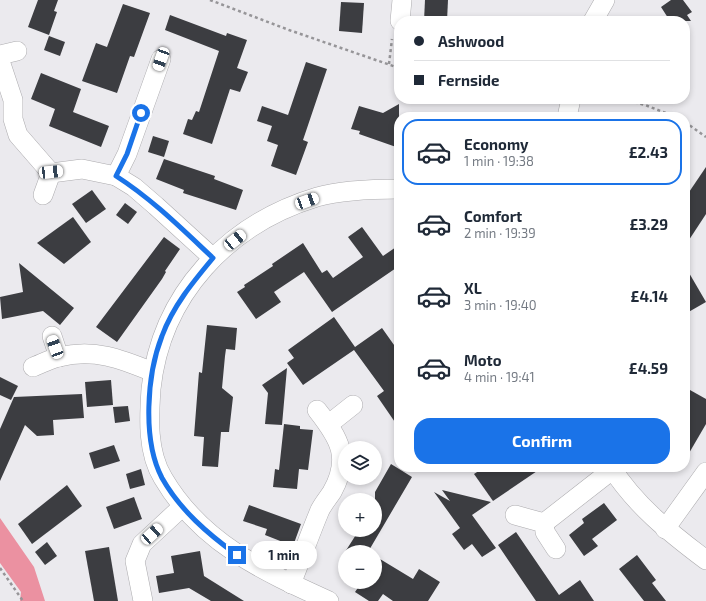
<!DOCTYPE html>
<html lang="en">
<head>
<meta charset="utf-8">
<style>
	body { margin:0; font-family:"Exo 2",sans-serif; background:#f6f6f7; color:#1f2937; height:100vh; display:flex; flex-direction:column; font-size:15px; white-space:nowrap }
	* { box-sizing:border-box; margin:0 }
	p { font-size:13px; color:#747a83 }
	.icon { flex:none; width:22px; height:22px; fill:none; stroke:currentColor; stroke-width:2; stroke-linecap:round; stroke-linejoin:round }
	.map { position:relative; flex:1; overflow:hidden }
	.side { position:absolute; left:394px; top:112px; width:296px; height:360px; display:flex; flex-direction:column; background:#fff; border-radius:16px; box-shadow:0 2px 6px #0003 }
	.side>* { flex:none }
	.hud { position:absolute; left:394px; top:16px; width:296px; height:88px; border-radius:16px; box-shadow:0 2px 6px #0003; display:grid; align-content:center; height:88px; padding:0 20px; background:#fff }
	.tools { position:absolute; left:338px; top:441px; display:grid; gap:8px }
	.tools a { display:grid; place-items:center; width:44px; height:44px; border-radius:50%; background:#fff; box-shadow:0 2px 6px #0003; font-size:20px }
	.end { position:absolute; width:18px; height:18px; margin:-9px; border:5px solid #1a73e8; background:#fff; box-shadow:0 0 0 2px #fff }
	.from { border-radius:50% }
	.bubble { position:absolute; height:28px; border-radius:14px; background:#fff; box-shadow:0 2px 6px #0003; font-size:13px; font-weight:700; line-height:28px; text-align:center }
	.car { position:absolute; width:12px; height:24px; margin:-12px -6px; border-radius:5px; box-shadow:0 0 3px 1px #0007; background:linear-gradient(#fff 24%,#345 0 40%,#fff 0 76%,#345 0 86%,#fff 0) }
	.hud b { display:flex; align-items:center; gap:14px; height:38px; font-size:15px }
	.hud b+b { border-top:1px solid #e0e1e3 }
	.hud i { width:10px; height:10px; background:#1f2937 }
	ul { padding:7px 0 0; list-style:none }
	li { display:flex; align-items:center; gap:12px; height:66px; margin:0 8px 6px; padding:0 12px; border:2px solid transparent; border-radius:16px }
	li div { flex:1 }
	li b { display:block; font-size:15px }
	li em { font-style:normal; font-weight:700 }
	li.active { border-color:#1a73e8 }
	li>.icon { width:36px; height:36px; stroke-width:1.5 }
	.action { display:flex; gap:8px; margin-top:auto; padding:8px 20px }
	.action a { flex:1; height:46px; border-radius:16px; background:#1a73e8; color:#fff; font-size:16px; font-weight:700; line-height:46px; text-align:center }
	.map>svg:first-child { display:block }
	.forest { fill:#eb91a1 }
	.building { fill:#3c3d41 }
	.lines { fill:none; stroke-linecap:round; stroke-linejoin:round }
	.street-casing { stroke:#acabae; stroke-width:20 }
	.path { stroke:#969598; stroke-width:2.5; stroke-dasharray:3 3; stroke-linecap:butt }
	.street { stroke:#fff; stroke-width:19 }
	.route { stroke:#1a73e8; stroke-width:5 }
</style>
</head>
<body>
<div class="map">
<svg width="706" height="601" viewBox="0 0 706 601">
	<rect width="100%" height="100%" fill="#ebeaee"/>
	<polygon class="forest" points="0,518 34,567 45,601 20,601 21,592 0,563"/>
	<g class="building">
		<polygon points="38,0 58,0 54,11 57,12 49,35 28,27"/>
		<polygon points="425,0 448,0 447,21 424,21"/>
		<polygon points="671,0 683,0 692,12 687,15 691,21 670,21 661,7"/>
		<polygon points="341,2 364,3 362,33 339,31"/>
		<polygon points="123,4 150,13 134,57 130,56 117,93 82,81 96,43 107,47"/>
		<polygon points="170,15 226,36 227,33 247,40 237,68 248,72 240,92 230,89 212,144 183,134 188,119 192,120 196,111 199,112 219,51 165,30"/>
		<polygon points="49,36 65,42 60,56 44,50"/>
		<polygon points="306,62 327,69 303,140 308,142 296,175 271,166 278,145 267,141 272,126 257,121 262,106 288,115"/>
		<polygon points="41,73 81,89 73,112 109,126 101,147 49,126 55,109 31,99"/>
		<polygon points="399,104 399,148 359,134 360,131 351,129 359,106 383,113"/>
		<polygon points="153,136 169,141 164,157 148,152"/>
		<polygon points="164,159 215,176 214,179 243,190 236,210 183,193 184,190 156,179"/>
		<polygon points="706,167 706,214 685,246 685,198"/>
		<polygon points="92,190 106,209 86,223 72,204"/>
		<polygon points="125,203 137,212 128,224 116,215"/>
		<polygon points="73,217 91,242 64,264 37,243"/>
		<polygon points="362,227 383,256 399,245 399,266 332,312 304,272 274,292 281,302 256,319 237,292 245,287 244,285 273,266 272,264 303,243 322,273 327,270 333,278 363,257 348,237"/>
		<polygon points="164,237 180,249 165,271 166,272 162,279 117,342 96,327"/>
		<polygon points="19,263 74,308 60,325 43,311 2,319 0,297 23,292"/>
		<polygon points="685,266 706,302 685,314"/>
		<polygon points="334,317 355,347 382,328 399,352 399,428 377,396 384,391 354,350 303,385 287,363 294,358 288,350"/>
		<polygon points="207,325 237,328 235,350 226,349 225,356 222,388 233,397 229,432 221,432 218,467 202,466 204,437 194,436 199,372 202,373"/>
		<polygon points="287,368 282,425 265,424 268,393 262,385"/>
		<polygon points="0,377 18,386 11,400 0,395"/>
		<polygon points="111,380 113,405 87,407 85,382"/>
		<polygon points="690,390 706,399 706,424 685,460 685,398"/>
		<polygon points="82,394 84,418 53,420 54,435 37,436 25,425 0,481 0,429 14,397"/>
		<polygon points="128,406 130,421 115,423 113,407"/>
		<polygon points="284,424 300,426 300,429 313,430 308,470 299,469 297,489 273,487 275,469 279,470"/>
		<polygon points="114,445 120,461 94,469 89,453"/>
		<polygon points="391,464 412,477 368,552 345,552 359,530 375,530 375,492"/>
		<polygon points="485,467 543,467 493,501 474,474"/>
		<polygon points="141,469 145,485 130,489 126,474"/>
		<polygon points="67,485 82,506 32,544 18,524"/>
		<polygon points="442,490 491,502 472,515 496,548 482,557 472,544 464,550 452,534 460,528 434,492 450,501"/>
		<polygon points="134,497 142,519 114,529 106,507"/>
		<polygon points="604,503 617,520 592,539 598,546 584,556 569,535 584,523 582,519"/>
		<polygon points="249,505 301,524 293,546 265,535 267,529 243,521"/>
		<polygon points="516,532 559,595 580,580 594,601 536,601 498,545"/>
		<polygon points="47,542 57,556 45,565 35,552"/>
		<polygon points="109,547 118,601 94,601 85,551"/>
		<polygon points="200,551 204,576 244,601 211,601 189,588 159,593 156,576 174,573 171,556"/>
		<polygon points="637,555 656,580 652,583 666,601 644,601 619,569"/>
		<polygon points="375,556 413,579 419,569 440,582 428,601 393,601 383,594 378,601 369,601 355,592 362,582 375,582"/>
	</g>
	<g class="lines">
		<g class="street-casing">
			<g id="street">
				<polyline points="400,21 402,0"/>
				<polyline points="593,21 605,0"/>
				<polyline points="0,55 17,51"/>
				<polyline points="0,61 13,100 13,119 18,135 51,173 82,169 116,176 134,187 156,206 213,258"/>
				<polyline points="567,117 571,99"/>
				<polyline points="116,176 127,154 161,59"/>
				<polyline points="43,195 51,173"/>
				<polyline points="52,336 59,357"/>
				<path d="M33 367C41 364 50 359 59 357 94 348 121 359 153 372"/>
				<polyline points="329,424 353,405"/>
				<path d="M611 467C635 505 670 533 706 560"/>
				<polyline points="515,515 544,523 545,532 556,549"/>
				<polyline points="544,523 612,470"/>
				<polyline points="665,529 706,472"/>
				<path d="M291 584C301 559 310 534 320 510 323 504 328 498 332 492 351 458 340 439 317 410"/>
				<polyline points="143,601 135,561 142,544 182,507"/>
				<path d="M329 601C263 571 201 543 163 478 147 452 149 418 151 389 161 294 228 224 317 197 342 190 374 189 399 189"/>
			</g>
		</g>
		<g class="path">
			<polyline points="210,0 289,30 399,68"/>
			<polyline points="389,64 392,39"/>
			<polyline points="623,99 645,105 676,117"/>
			<polyline points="685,122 706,137"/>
			<polyline points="0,568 23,601"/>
		</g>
		<use href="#street" class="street"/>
	</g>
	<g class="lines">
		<path class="route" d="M141 113 127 154 116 176C152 199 182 229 213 258 193 282 173 306 162 336 147 374 142 440 162 478 180 510 208 534 237 555"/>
	</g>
</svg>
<div class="tools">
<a><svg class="icon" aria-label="layers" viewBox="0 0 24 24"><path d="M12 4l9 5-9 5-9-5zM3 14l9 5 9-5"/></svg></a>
<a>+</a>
<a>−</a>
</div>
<i class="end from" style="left:141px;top:113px"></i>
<i class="end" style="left:237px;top:555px"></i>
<div class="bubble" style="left:251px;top:541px;width:66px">1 min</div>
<i class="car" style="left:161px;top:59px;rotate:200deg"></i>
<i class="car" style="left:51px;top:172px;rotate:84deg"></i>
<i class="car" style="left:307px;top:201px;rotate:70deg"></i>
<i class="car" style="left:235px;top:240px;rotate:51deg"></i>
<i class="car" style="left:55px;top:347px;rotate:340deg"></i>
<i class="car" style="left:152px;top:534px;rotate:48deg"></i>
<div class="hud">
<b><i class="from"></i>Ashwood</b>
<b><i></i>Fernside</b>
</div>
<section class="side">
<ul>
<li class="active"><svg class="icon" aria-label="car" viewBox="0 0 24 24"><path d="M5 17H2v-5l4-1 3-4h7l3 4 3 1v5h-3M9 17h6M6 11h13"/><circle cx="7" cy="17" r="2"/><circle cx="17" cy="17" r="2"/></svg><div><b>Economy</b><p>1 min · 19:38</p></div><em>£2.43</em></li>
<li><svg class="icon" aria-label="car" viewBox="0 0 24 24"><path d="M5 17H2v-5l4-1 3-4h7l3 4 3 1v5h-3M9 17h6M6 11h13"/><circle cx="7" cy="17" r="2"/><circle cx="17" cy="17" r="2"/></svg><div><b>Comfort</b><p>2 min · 19:39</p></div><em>£3.29</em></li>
<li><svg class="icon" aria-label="car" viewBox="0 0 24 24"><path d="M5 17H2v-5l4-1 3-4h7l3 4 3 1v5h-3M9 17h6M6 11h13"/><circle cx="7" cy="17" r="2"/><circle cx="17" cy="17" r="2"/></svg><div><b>XL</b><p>3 min · 19:40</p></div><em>£4.14</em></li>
<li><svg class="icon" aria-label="car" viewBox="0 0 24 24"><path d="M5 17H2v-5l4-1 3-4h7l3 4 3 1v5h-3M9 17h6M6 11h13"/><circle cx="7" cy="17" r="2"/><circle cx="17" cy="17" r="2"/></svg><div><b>Moto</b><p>4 min · 19:41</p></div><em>£4.59</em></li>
</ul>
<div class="action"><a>Confirm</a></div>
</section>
</div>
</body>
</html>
